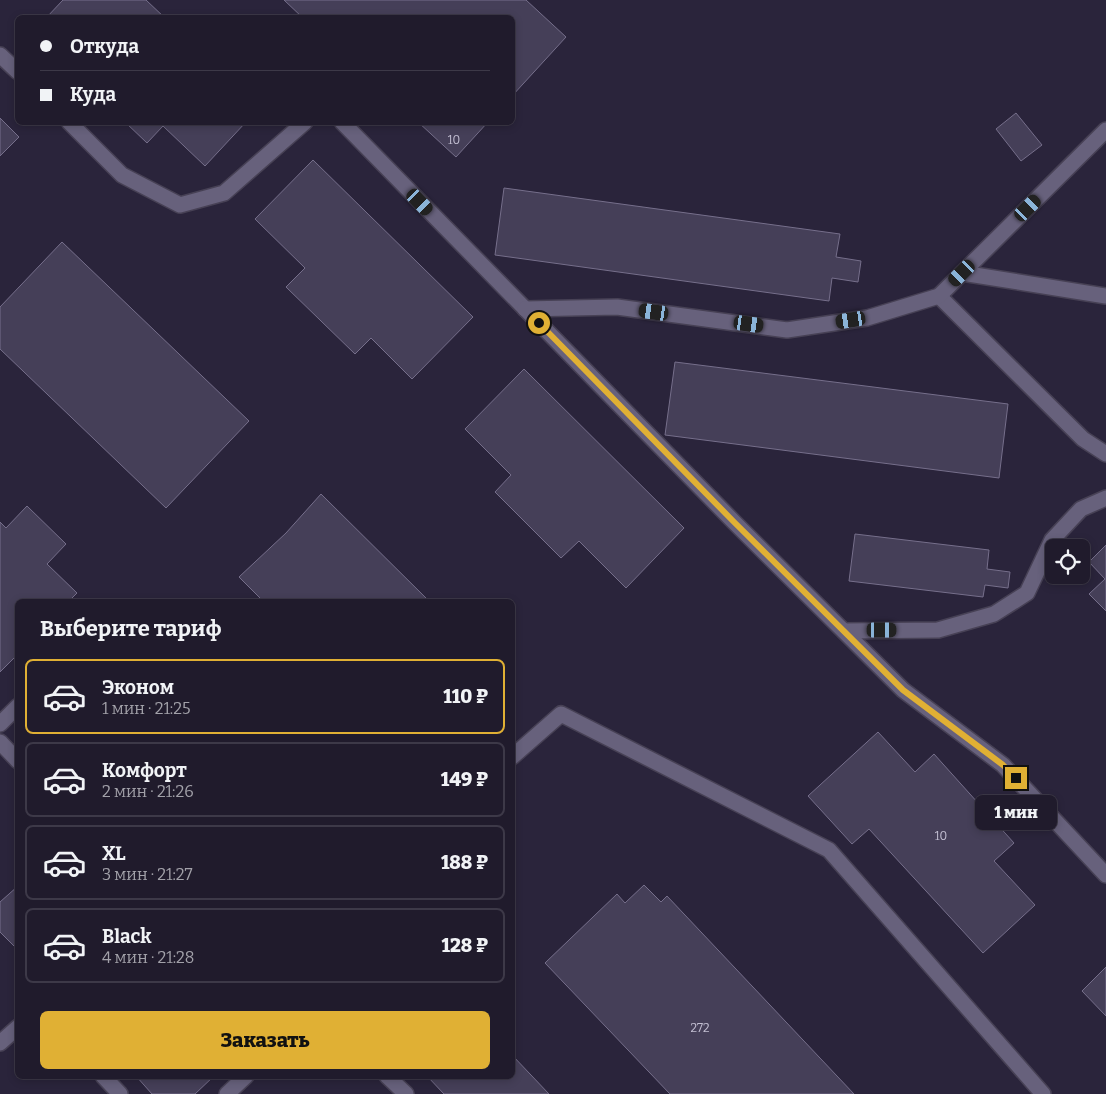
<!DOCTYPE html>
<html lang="ru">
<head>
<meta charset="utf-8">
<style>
	body { margin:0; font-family:Bitter,serif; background:#282434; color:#f1f3f6; height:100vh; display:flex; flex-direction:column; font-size:19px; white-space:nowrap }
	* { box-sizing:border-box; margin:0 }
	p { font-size:16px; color:#a2a1a9 }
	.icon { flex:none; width:28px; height:28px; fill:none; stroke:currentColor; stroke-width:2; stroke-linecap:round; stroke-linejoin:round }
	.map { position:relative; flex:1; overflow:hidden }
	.drawer { position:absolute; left:15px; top:599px; width:500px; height:480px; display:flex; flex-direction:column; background:#201b2c; border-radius:8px; box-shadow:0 2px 8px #0003,0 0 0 1px #3d3948 }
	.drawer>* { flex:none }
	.hud { position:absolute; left:15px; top:15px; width:500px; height:110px; border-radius:8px; box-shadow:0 2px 8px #0003,0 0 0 1px #3d3948; display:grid; align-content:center; height:110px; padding:0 25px; background:#201b2c }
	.fabs { position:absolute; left:1045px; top:539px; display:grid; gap:10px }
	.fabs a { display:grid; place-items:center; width:45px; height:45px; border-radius:8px; background:#201b2c; box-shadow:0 2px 8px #0003,0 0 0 1px #3d3948; font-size:25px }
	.end { position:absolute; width:22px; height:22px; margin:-11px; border:6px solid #e0b034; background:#111; box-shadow:0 0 0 2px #111 }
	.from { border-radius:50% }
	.bubble { position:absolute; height:35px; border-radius:8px; background:#201b2c; box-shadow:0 2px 8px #0003,0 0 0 1px #3d3948; font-size:16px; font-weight:800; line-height:35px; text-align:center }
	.car { position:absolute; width:15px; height:30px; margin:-15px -8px; border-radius:6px; box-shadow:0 0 4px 1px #0007; background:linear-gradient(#222 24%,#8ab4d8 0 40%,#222 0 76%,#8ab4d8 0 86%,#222 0) }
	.hud b { display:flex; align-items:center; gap:18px; height:48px; font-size:19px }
	.hud b+b { border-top:1px solid #3d3948 }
	.hud i { width:12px; height:12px; background:#f1f3f6 }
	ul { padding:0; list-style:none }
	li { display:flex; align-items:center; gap:15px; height:75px; margin:0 10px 8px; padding:0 15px; border:2px solid #3d3948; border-radius:8px }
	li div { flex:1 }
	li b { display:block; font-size:19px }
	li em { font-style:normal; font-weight:800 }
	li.active { border-color:#e0b034 }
	li>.icon { width:45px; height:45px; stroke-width:1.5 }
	h2 { padding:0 25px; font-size:22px; line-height:60px }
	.primary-button { display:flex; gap:10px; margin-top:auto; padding:10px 25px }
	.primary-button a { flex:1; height:58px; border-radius:8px; background:#e0b034; color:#111; font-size:20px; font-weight:800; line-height:58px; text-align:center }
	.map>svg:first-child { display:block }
	.building { fill:#453f58; stroke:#766f8b }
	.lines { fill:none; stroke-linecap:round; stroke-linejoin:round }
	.minor-casing { stroke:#474155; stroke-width:18 }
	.minor { stroke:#67617c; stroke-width:15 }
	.route { stroke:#e0b034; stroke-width:6 }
	.labels { text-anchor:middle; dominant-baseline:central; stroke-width:4; stroke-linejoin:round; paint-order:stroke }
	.number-label { font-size:12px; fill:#c3bfd2 }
</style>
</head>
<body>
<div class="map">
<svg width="1106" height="1094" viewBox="0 0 1106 1094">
	<rect width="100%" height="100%" fill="#2a243b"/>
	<g class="building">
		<polygon points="63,0 146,0 165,18 46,18"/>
		<polygon points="284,0 526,0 566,37 512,96 512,18 303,18"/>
		<polygon points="1016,113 1042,145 1021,161 996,129"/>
		<polygon points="0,118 19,137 0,156"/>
		<polygon points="125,122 246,122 205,166 163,126 147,143"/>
		<polygon points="418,122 488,122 456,157"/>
		<polygon points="313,160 473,317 412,379 371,338 355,354 286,287 305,268 255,219"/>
		<polygon points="504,188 840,234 836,257 861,261 858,282 832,278 829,301 495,255"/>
		<polygon points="62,242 249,421 166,508 0,349 0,307"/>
		<polygon points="675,362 1008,404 999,478 665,435"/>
		<polygon points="524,369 684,528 626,588 579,541 561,558 495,492 511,475 465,429"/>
		<polygon points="321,494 429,601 263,601 239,577 286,533"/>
		<polygon points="27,506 66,544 47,564 77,593 69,601 18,601 18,654 0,672 0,522 6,528"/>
		<polygon points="855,534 989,550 987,569 1010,572 1008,588 985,585 983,597 849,581"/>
		<polygon points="1106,545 1106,611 1089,594 1105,579 1089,562"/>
		<polygon points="878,732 915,772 934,754 1014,843 994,861 1035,905 983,953 869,829 852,844 808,796"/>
		<polygon points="644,885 661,902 667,896 854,1094 670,1094 545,963 617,894 625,903"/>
		<polygon points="18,886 18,950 0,932 0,902"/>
		<polygon points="1106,967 1106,1016 1082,991"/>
		<polygon points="512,1055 549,1094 444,1094 427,1076 512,1076"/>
		<polygon points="136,1076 214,1076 195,1094 152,1094"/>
	</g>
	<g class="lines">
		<g class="minor-casing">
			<g id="minor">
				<polyline points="0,55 18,72"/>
				<polyline points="69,122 122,175 180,205 224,193 305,122"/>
				<polyline points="342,122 734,522 903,690 1003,765 1106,875"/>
				<polyline points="962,273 1106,296"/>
				<polyline points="939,296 1083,439 1106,454"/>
				<polyline points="525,309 617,307 787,330 867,318 939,296 1106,130"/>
				<polyline points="844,631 938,630 994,614 1027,593 1052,540 1081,509 1106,498"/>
				<polyline points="0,724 18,706"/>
				<polyline points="0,742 18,761"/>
				<polyline points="512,757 561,714 829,850 1043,1094"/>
				<polyline points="0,1043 18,1027"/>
				<polyline points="103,1076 120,1094"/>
				<polyline points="387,1076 406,1094"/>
				<polyline points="227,1094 246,1076"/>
			</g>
		</g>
		<use href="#minor" class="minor"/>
	</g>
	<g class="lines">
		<polyline class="route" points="539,323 734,522 903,690 1003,765 1016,778"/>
	</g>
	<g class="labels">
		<g class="number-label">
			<text x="454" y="140">10</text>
			<text x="941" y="836">10</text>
			<text x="700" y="1028">272</text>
		</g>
	</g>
</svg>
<div class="fabs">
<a><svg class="icon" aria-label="locate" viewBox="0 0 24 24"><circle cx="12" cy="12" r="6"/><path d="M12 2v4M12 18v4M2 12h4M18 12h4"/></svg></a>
</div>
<i class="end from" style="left:539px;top:323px"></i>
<i class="end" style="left:1016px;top:778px"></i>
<div class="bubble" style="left:975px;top:795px;width:82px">1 мин</div>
<i class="car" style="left:420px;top:202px;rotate:136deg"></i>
<i class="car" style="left:1028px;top:208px;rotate:45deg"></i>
<i class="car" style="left:962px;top:273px;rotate:225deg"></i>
<i class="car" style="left:654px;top:312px;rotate:278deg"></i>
<i class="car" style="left:851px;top:320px;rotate:261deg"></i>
<i class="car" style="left:749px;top:324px;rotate:98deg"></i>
<i class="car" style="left:882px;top:630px;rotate:90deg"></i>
<div class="hud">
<b><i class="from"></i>Откуда</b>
<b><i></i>Куда</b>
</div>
<section class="drawer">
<h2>Выберите тариф</h2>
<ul>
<li class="active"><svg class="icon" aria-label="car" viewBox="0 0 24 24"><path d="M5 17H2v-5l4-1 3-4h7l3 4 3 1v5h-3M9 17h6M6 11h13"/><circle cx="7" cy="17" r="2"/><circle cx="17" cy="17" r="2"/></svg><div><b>Эконом</b><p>1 мин · 21:25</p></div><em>110 ₽</em></li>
<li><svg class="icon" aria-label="car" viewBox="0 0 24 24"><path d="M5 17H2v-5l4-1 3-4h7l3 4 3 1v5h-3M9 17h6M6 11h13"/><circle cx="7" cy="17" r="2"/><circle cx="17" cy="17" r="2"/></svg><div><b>Комфорт</b><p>2 мин · 21:26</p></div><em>149 ₽</em></li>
<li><svg class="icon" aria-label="car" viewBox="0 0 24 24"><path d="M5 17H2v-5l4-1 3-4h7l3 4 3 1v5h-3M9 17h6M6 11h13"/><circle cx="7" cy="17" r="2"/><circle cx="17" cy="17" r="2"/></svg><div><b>XL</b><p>3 мин · 21:27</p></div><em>188 ₽</em></li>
<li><svg class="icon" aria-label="car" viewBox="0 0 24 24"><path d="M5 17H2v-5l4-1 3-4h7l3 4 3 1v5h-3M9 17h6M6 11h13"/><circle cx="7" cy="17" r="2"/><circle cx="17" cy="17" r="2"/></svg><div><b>Black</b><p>4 мин · 21:28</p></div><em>128 ₽</em></li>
</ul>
<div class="primary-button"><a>Заказать</a></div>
</section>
</div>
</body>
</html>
